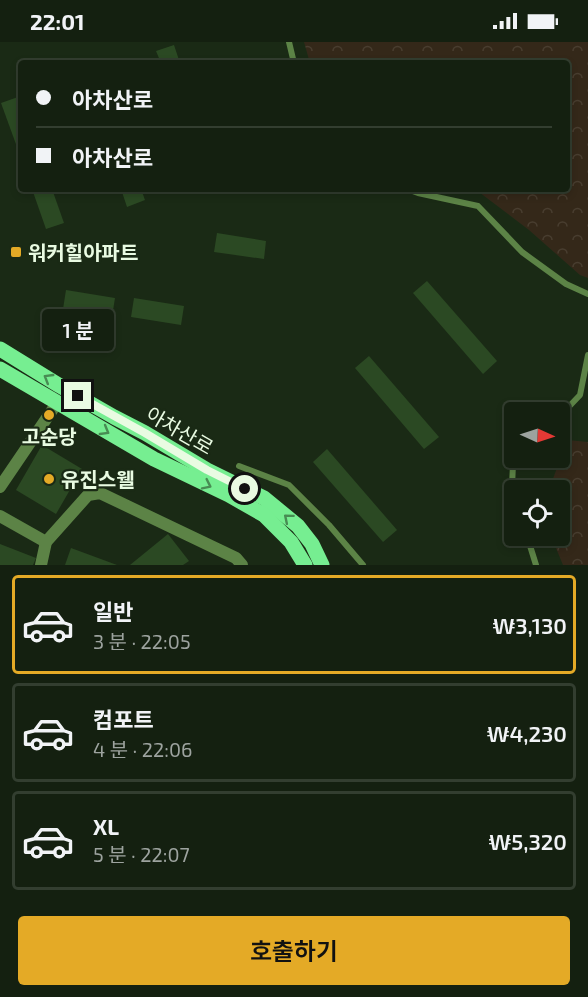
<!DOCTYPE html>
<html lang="ko">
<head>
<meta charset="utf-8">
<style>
	body { margin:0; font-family:"Exo 2","Noto Sans KR",sans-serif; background:#1d2819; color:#f1f3f6; height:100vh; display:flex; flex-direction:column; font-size:22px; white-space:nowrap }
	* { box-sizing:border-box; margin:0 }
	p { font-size:20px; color:#9da39f }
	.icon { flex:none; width:33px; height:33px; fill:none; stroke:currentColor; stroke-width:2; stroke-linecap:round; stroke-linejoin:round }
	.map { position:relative; height:523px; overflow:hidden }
	.sheet { display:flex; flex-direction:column; background:#142010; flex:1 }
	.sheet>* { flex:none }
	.hud { position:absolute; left:18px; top:18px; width:552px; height:132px; border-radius:6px; box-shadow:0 3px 9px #0003,0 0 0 2px #333e30; display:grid; align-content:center; height:132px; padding:0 18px; background:#142010 }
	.needle { width:39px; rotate:93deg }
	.tools { position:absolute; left:504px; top:360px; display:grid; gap:12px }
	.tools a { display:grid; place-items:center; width:66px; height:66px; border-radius:6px; background:#142010; box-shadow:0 3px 9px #0003,0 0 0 2px #333e30; font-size:30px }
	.end { position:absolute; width:27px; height:27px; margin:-14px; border:8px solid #e9fbe2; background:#111; box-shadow:0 0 0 3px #111 }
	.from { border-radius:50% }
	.bubble { position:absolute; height:42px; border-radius:6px; background:#142010; box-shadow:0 3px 9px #0003,0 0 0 2px #333e30; font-size:20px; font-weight:600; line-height:42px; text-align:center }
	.hud b { display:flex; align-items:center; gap:21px; height:57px; font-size:22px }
	.hud b+b { border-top:2px solid #333e30 }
	.hud i { width:15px; height:15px; background:#f1f3f6 }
	ul { padding:10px 0 0; list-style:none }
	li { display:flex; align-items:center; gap:18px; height:99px; margin:0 12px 9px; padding:0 6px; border:3px solid #333e30; border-radius:6px }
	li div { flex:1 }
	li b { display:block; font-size:22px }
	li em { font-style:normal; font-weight:600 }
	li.active { border-color:#e4aa26 }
	li>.icon { width:54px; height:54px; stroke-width:1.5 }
	.primary-button { display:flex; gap:12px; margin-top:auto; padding:12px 18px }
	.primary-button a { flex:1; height:69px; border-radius:6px; background:#e4aa26; color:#111; font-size:24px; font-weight:600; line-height:69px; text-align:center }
	.status { display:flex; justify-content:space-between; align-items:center; height:42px; padding:0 30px; background:#142010; direction:ltr }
	.status svg { height:16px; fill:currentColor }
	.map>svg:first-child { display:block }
	.forest { fill:url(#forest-crowns) }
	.building { fill:#2b4923 }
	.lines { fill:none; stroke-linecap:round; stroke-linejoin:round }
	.service { stroke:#5c8346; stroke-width:6 }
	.minor { stroke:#5c8346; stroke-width:12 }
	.primary { stroke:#76ee91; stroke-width:15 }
	.oneway { stroke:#488c53 }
	.route { stroke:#e9fbe2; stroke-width:8 }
	.poi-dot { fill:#e4aa26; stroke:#1a2a15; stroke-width:2 }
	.labels { text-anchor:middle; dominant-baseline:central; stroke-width:4.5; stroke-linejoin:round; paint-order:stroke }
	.poi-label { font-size:20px; font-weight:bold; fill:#e9fbe2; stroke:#1a2a15; text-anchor:start }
	.street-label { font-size:20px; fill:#e9fbe2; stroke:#1a2a15 }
</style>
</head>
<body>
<div class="status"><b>22:01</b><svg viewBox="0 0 49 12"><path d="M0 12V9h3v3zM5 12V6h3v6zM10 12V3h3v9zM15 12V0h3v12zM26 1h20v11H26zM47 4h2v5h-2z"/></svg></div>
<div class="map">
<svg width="588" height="523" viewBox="0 0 588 523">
	<defs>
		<pattern id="forest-crowns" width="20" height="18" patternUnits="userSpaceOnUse" patternTransform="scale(1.5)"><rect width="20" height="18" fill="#342819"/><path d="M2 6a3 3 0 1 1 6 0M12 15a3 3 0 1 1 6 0" fill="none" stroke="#483d2f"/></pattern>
	</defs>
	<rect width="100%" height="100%" fill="#1a2a15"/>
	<g class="forest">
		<polygon points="304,0 588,0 588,236 580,233 529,188 475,147 567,147 567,21 310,21"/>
		<polygon points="567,398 588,400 588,523 563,523 551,494 560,494 560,448 549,448"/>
	</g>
	<g class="building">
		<polygon points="174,3 180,21 161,21 156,9"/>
		<polygon points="18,55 21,62 21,116 1,61"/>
		<polygon points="32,147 52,147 64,181 46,187"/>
		<polygon points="121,147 141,147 145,158 127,165"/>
		<polygon points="217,191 266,199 264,217 214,210"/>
		<polygon points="427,239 497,319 483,332 413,251"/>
		<polygon points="66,248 115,256 112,275 63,267"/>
		<polygon points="134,256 184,264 181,283 131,275"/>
		<polygon points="369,314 439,395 424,407 355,326"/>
		<polygon points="42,403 82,427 56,472 16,448"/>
		<polygon points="327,407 397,488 383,500 313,420"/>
		<polygon points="168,492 189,519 183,523 130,523"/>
		<polygon points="0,502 36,516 33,523 0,523"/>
		<polygon points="71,506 117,523 65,523"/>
	</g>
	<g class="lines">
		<g class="service">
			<polyline points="289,0 294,21"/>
			<polyline points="407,147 418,151 478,164 522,210 566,242 588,252"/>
			<polyline points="560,374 580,353 588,313"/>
			<polyline points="514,400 512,444 514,453"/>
			<polyline points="239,424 289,443 329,483 363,523"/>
			<polyline points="527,494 536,523"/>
		</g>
		<g class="minor">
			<polyline points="0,445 57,361"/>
			<polyline points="0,474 46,500"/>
			<polyline points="41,523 46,500 88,453 100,451 236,516 242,523"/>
		</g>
		<g class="primary">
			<polyline points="0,307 60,344 114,375 145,391 207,428 264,456 298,484 312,502 322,523"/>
			<polyline points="0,327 154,417 229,453 264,473 291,500 305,523"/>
		</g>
	</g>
	<defs><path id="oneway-chevron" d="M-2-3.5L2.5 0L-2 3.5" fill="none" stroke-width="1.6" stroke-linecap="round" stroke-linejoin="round" transform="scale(1.5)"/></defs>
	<g class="oneway">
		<use href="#oneway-chevron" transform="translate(48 336) rotate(-149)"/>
		<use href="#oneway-chevron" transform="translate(105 389) rotate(30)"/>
		<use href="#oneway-chevron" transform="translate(207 443) rotate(26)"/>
		<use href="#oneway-chevron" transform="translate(288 476) rotate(-140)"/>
	</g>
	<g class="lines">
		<polyline class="route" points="78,354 145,391 207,428 245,447"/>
	</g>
	<g class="poi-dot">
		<rect x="10" y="204" width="12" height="12" rx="3"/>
		<circle cx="49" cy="373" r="6"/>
		<circle cx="49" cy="437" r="6"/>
	</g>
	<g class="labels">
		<g class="poi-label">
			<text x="28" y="210">워커힐아파트</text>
			<text x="49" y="394" text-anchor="middle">고순당</text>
			<text x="61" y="437">유진스웰</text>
		</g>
		<g class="street-label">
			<text transform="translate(180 388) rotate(30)">아차산로</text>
		</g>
	</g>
</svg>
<div class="tools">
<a><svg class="needle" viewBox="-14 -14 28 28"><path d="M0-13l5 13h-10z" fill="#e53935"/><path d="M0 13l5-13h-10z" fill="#9da39f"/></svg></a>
<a><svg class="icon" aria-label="locate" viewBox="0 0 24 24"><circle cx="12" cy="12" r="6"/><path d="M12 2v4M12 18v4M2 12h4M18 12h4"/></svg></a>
</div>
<i class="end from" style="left:245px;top:447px"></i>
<i class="end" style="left:78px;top:354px"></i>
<div class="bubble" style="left:42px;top:267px;width:72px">1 분</div>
<div class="hud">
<b><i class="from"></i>아차산로</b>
<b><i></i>아차산로</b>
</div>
</div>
<section class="sheet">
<ul>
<li class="active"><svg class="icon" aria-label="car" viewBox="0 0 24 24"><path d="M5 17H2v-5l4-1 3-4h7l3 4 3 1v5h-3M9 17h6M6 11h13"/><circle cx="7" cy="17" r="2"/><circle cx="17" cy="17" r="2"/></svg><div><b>일반</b><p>3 분 · 22:05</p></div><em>₩3,130</em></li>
<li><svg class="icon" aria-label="car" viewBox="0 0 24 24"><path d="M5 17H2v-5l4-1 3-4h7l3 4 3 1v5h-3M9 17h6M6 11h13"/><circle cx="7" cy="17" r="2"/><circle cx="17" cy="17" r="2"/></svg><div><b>컴포트</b><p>4 분 · 22:06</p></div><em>₩4,230</em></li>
<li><svg class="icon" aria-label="car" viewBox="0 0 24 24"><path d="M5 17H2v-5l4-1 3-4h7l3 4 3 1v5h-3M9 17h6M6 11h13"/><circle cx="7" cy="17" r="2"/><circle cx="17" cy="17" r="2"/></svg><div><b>XL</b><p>5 분 · 22:07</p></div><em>₩5,320</em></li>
</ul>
<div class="primary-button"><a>호출하기</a></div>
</section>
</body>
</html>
